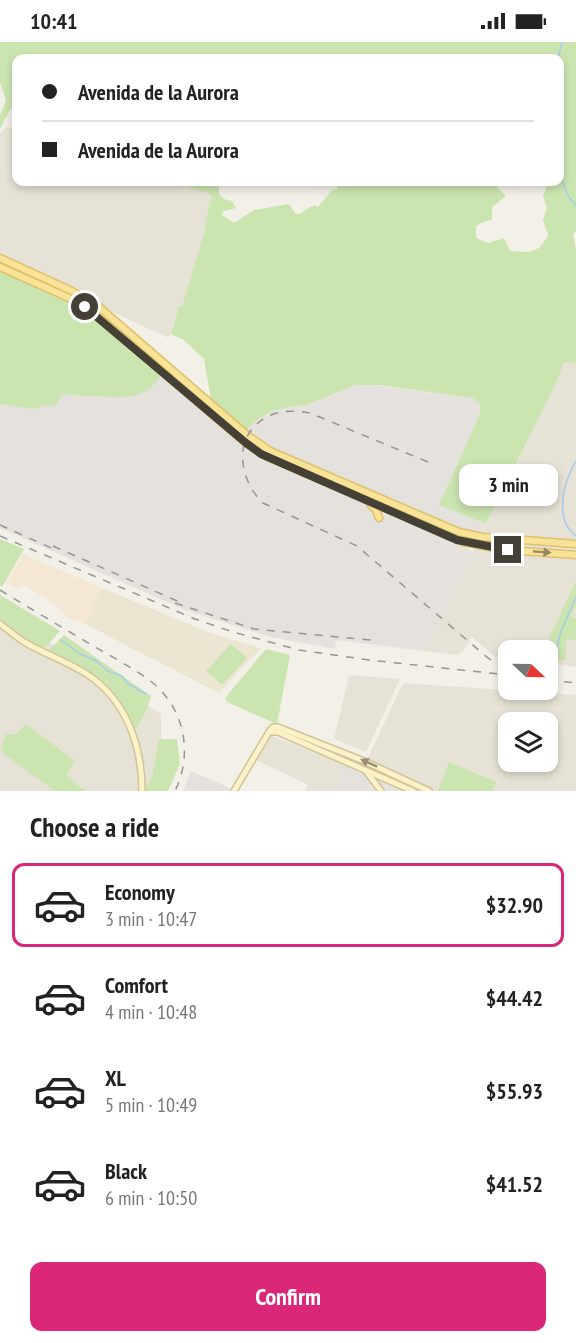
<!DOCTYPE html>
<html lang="en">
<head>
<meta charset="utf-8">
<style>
	body { margin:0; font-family:"PT Sans Narrow",sans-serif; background:#f2f2f2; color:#222; height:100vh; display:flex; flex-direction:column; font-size:22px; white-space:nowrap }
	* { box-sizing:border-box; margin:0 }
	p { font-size:20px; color:#767676 }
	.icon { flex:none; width:33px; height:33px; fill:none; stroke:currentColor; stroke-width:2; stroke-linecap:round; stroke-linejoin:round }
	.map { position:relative; height:749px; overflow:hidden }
	.side { display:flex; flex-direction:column; background:#fff; flex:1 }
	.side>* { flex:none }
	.hud { position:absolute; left:12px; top:12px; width:552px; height:132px; border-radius:12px; box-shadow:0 3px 9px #0003; display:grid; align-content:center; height:132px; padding:0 30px; background:#fff }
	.needle { width:39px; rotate:112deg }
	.controls { position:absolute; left:498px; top:598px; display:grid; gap:12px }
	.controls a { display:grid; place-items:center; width:60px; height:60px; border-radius:12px; background:#fff; box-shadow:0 3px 9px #0003; font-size:30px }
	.end { position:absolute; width:27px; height:27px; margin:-14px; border:8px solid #454036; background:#fff; box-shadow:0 0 0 3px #fff }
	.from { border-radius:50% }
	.bubble { position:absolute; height:42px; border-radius:12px; background:#fff; box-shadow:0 3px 9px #0003; font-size:20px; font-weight:700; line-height:42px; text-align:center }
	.hud b { display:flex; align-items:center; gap:21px; height:57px; font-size:22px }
	.hud b+b { border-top:2px solid #e0e0e0 }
	.hud i { width:15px; height:15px; background:#222 }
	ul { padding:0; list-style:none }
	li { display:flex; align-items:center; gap:18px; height:84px; margin:0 12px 9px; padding:0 18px; border:3px solid transparent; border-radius:12px }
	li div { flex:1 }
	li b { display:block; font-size:22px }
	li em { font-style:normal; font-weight:700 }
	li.on { border-color:#db2777 }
	li>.icon { width:54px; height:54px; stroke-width:1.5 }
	h2 { padding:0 30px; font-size:27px; line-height:72px }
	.action { display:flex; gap:12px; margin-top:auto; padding:12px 30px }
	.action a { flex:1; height:69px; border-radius:12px; background:#db2777; color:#fff; font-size:24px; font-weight:700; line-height:69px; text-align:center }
	.status { display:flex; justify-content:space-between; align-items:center; height:42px; padding:0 30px; background:#fff; direction:ltr }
	.status svg { height:16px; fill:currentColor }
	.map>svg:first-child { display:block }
	.residential { fill:#e6e2d5; fill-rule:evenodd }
	.commercial { fill:#f4e7d3 }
	.industrial { fill:#e5e1dc }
	.education { fill:#ebe5d1 }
	.green { fill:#cbe5b1 }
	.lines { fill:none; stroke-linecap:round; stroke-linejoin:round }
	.stream { stroke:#a6cced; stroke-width:1.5 }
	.secondary-casing { stroke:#d1c498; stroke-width:8 }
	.primary-casing { stroke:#dec169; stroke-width:9 }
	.secondary { stroke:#fcf2c8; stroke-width:5 }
	.primary { stroke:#f9e399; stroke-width:6 }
	.rail { stroke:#969696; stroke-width:1.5; stroke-dasharray:8 8; stroke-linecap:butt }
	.oneway { fill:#968963 }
	.oneway2 { fill:#979078 }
	.route { stroke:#454036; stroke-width:8 }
</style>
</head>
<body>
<div class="status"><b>10:41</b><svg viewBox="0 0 49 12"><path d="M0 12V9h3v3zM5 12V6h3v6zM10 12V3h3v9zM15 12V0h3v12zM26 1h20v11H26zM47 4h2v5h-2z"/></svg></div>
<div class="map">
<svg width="576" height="749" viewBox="0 0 576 749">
	<rect width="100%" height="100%" fill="#f3f0e7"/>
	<g class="residential">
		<polygon points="7,84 16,89 16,140 93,140 105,142 106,140 172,140 212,153 204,184 207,185 182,264 179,264 169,296 0,218 0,91"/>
		<polygon points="564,320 576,321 576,625 548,621 548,609 508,609 508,617 495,615 472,595 463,609 457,613 424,609 558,337"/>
		<polygon points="0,569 161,672 161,736 152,749 0,749"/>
		<polygon points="349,633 400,637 366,710 334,697"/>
		<path d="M403 641 576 653V749H435L367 718ZM508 681H548V720H508Z"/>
		<polygon points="270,693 345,722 333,749 305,749 307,742 256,718"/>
	</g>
	<polygon class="commercial" points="23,512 102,546 85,582 66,575 56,563 23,542 19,546 7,541"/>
	<g class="industrial">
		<polygon points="0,228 81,266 94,275 244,405 258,415 473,509 424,609 336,598 335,607 270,595 185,568 0,486"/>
		<polygon points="364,342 473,356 478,360 481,366 480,372 440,463 486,482 481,491 455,486 275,409 246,388 257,378 273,369 288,365 306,363 350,344"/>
		<polygon points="345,722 406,749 333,749"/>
		<polygon points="191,729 232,747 231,749 183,749"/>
	</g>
	<polygon class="education" points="102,546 208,590 261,606 219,651 85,582"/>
	<g class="green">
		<polygon points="0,0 576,0 576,189 573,192 576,208 576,321 564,320 558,337 486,482 439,463 480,372 480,363 473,356 378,343 355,343 306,363 288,365 273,369 257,378 246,388 211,357 204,317 184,298 171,292 179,264 182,264 206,185 204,184 212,153 174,140 219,140 219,152 224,157 232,159 236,166 223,169 222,173 234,181 254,168 289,162 295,171 299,172 314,163 318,165 332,148 337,147 338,140 480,140 495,143 506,154 492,165 492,178 483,180 476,184 476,196 488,201 504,196 510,209 529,210 539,206 546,197 548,193 543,178 547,166 543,154 549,140 560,140 560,16 16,16 16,61 10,68 0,87 0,73 6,59 0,40"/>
		<path d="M0 228 81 266 94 275 161 332C148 359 121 356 95 354 84 354 74 354 63 351L55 364 44 363 34 367 0 362Z"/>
		<polygon points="0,497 24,507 2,545 0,543"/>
		<polygon points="576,539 576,563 571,575 576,576 576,598 566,597 566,618 548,617 548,609 543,609"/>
		<polygon points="0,553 60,589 43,608 0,577"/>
		<path d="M64 593 151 654 147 667 136 687C111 640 92 633 48 609Z"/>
		<polygon points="231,602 247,616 222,643 206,629"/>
		<polygon points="266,607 290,613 277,682 227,660 225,656"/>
		<polygon points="26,682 75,719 66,733 85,749 55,749 4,712 1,707 6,692 16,692"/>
		<polygon points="159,697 177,697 180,722 168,749 144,749 152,735"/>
		<polygon points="449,720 496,740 492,749 438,749"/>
	</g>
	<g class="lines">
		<g class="stream">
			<polyline points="558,16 562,0"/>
			<polyline points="560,133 568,154 576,163"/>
			<path d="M576 419C564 439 553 477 576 494"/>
			<polyline points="61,598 80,612 95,618 108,629 122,634 127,641 146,652"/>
			<polyline points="554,617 561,589 576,555"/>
		</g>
		<g class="secondary-casing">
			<g id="secondary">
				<path d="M0 582C9 588 17 596 26 601 48 614 75 622 95 638 129 665 142 708 142 749"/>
				<polyline points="269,690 278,690 413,749"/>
				<polyline points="366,729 381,749"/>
				<polyline points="234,749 269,690 273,685 278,685 364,719 429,749"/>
			</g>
		</g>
		<g class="primary-casing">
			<g id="primary">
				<polyline points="0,216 72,249 99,265 247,393 270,409 459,490 483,495 576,502"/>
				<polyline points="0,225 69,256 93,270 246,401 266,414 463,500 508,508 576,513"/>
				<polyline points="371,463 376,468 379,476"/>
			</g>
		</g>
		<use href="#secondary" class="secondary"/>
		<use href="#primary" class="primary"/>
		<g class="rail">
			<path d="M428 420 310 371C295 368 278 368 265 376 232 395 239 438 263 461L357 504 488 616 508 628"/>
			<polyline points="0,483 58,509"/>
			<polyline points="0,494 195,577 233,590 299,608 369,618 508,633"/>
			<polyline points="53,504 184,562"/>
			<path d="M0 548C31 567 63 586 95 605 114 616 135 627 153 641 185 668 193 712 175 749"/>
			<polyline points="175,561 254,587 371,598"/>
			<polyline points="548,638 576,641"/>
		</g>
	</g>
	<defs><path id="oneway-solid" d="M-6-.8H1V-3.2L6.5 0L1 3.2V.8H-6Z" transform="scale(1.5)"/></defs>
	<use class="oneway" href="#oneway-solid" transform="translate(542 510) rotate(4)"/>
	<use class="oneway2" href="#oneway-solid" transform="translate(369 721) rotate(-156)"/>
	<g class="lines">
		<polyline class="route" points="85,265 246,401 261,412 457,498 508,508"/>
	</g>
</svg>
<div class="controls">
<a><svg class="needle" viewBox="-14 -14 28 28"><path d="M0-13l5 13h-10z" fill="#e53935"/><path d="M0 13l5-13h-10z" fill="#767676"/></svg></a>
<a><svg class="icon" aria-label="layers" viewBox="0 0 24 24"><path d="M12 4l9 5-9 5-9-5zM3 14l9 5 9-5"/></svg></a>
</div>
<i class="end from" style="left:85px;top:265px"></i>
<i class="end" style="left:508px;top:508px"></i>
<div class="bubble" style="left:459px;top:422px;width:99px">3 min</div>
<div class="hud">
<b><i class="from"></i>Avenida de la Aurora</b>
<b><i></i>Avenida de la Aurora</b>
</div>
</div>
<section class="side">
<h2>Choose a ride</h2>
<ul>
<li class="on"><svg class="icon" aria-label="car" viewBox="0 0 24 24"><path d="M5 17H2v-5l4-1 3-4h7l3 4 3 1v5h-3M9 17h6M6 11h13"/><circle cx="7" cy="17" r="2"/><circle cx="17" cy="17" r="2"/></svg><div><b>Economy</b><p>3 min · 10:47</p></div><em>$32.90</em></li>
<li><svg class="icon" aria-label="car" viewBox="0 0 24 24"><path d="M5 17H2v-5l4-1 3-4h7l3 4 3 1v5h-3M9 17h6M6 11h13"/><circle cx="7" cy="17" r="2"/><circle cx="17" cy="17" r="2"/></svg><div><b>Comfort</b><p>4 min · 10:48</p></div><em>$44.42</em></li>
<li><svg class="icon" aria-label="car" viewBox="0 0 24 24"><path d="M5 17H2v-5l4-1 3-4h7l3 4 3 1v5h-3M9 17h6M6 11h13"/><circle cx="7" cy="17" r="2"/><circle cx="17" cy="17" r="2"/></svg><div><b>XL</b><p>5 min · 10:49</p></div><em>$55.93</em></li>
<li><svg class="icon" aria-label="car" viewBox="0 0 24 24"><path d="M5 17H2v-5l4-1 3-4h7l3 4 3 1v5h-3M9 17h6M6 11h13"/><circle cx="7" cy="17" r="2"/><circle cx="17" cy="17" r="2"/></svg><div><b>Black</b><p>6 min · 10:50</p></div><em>$41.52</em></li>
</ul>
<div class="action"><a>Confirm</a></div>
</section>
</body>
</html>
